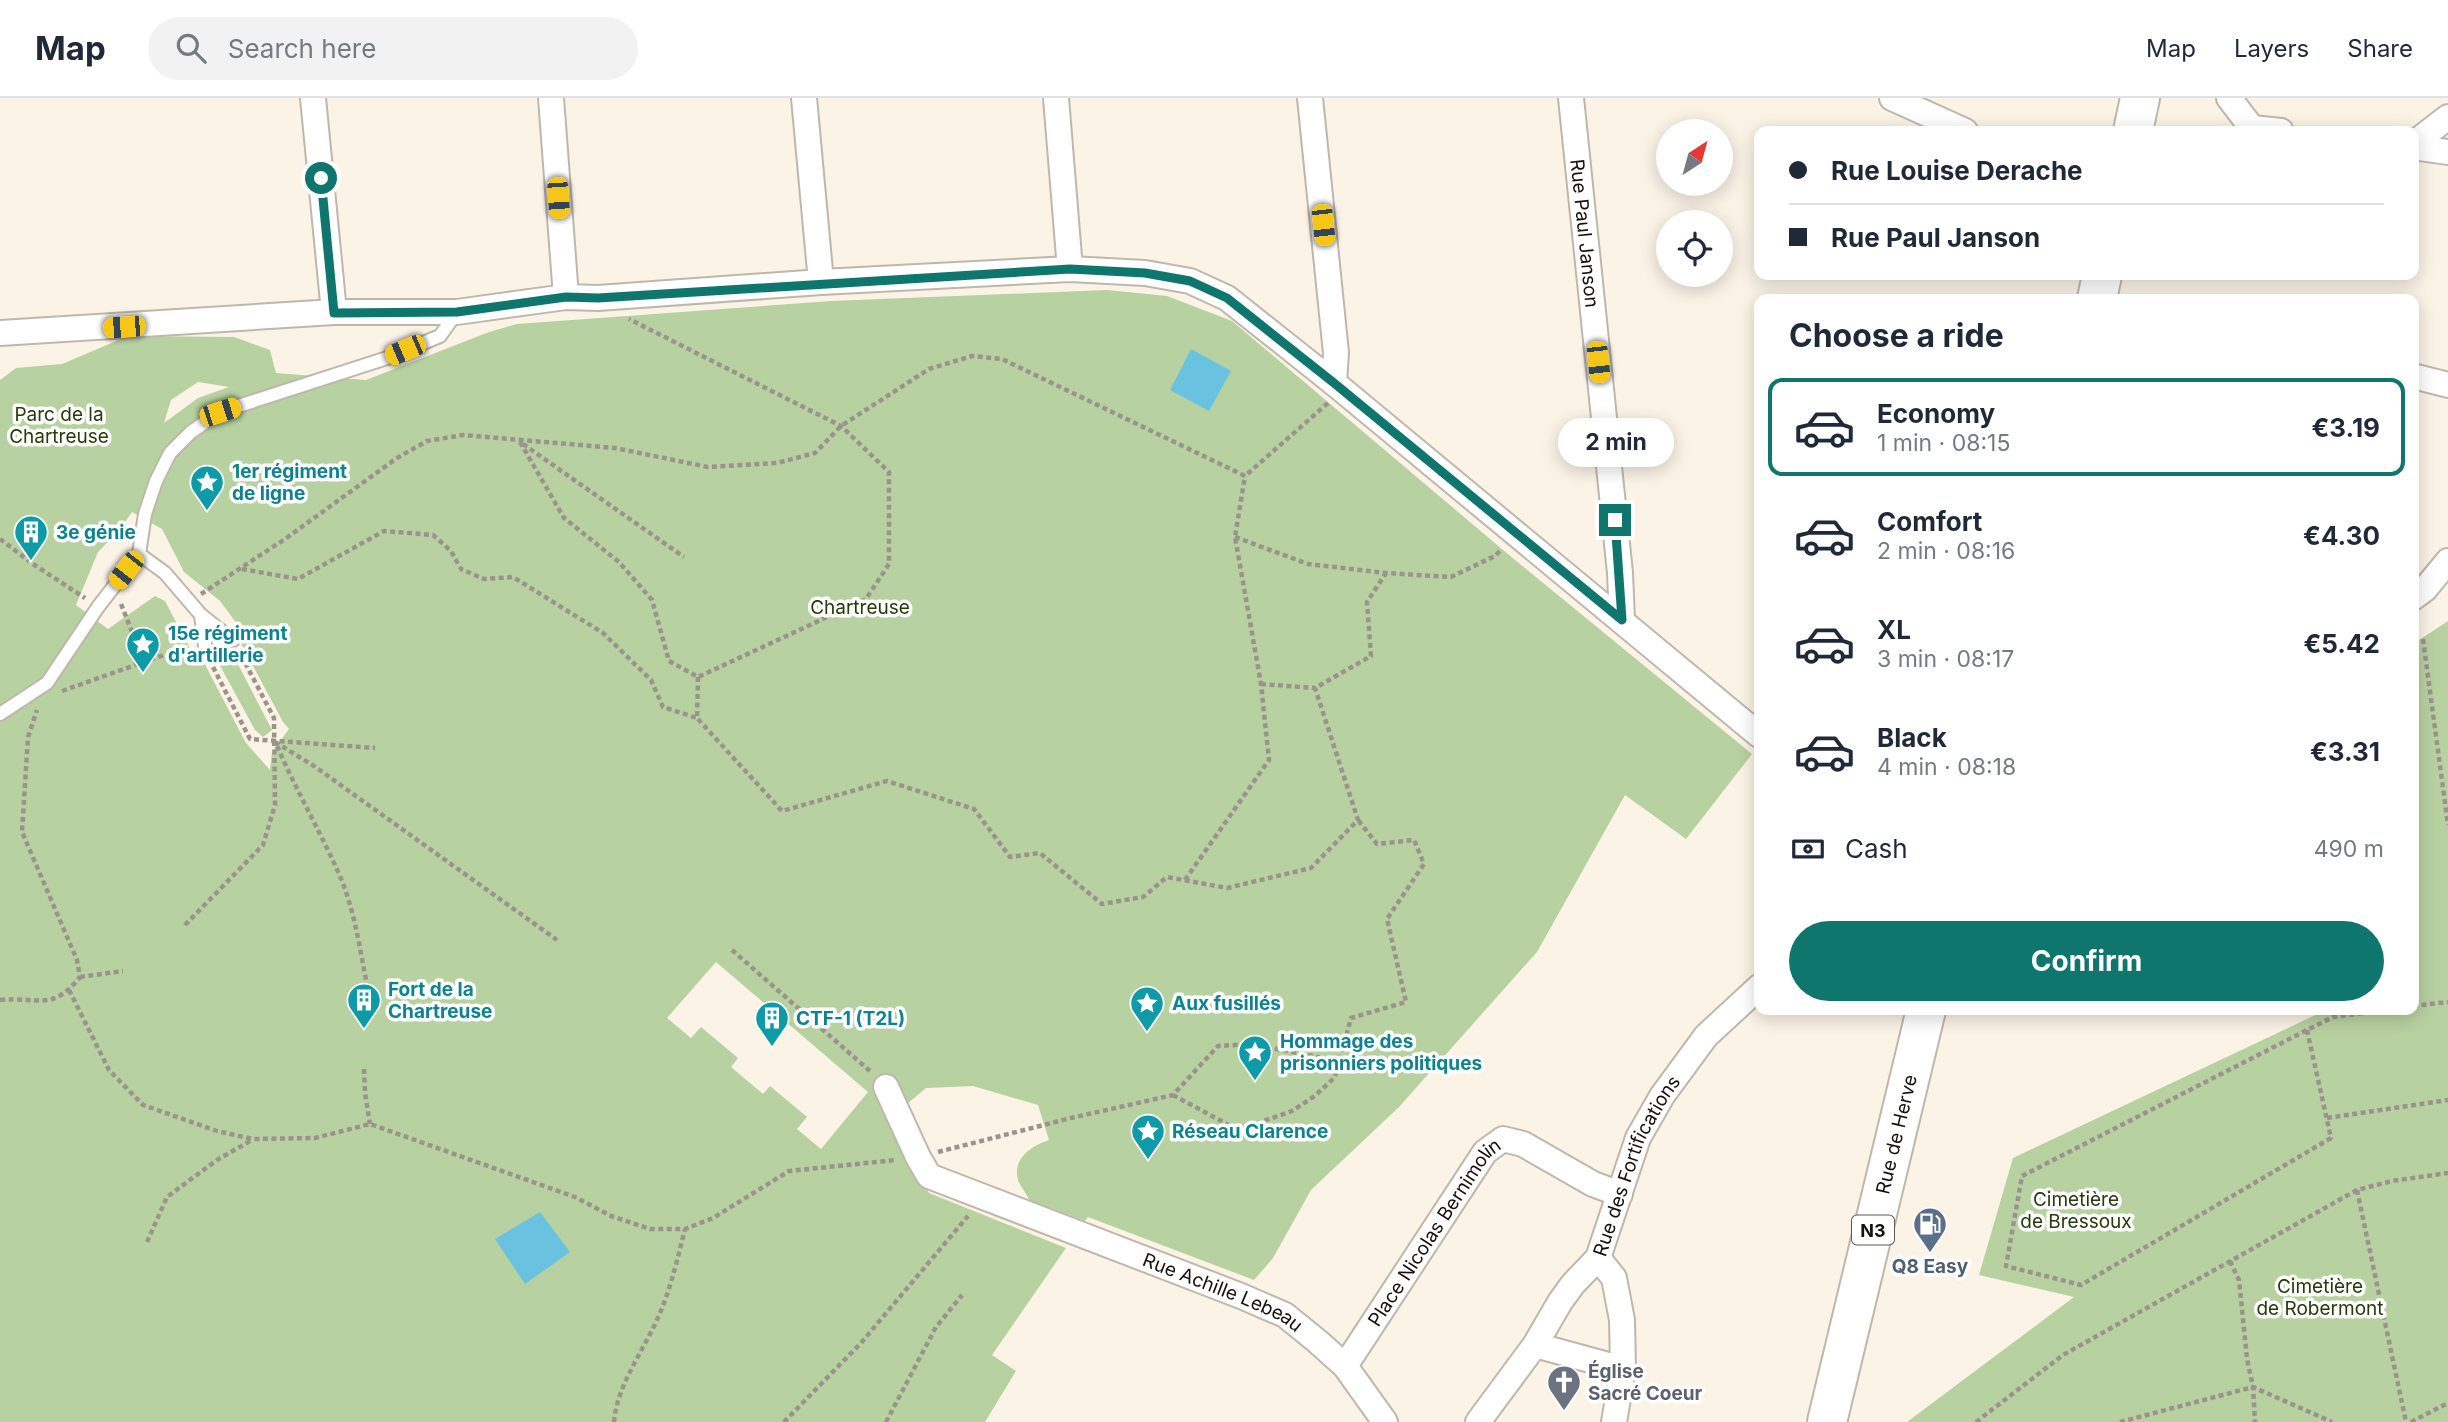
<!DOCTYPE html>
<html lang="en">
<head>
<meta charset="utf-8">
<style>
	body { margin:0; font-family:Inter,sans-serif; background:#f2f2f3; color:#1f2937; height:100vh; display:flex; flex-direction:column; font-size:26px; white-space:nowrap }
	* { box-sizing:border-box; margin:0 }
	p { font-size:23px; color:#747a83 }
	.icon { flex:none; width:38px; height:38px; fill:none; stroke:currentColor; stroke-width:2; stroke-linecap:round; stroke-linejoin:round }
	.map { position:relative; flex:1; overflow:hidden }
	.side { position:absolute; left:1754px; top:196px; width:665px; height:721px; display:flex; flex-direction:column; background:#fff; border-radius:14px; box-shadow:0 4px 18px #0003 }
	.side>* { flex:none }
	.banner { position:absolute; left:1754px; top:28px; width:665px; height:154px; border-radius:14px; box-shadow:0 4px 18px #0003; display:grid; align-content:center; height:154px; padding:0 35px; background:#fff }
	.needle { width:46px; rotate:36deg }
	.controls { position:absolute; left:1656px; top:21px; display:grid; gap:14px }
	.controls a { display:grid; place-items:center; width:77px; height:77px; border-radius:50%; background:#fff; box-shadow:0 4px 18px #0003; font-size:35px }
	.end { position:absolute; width:32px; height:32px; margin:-16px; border:9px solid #0f766e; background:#fff; box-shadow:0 0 0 4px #fff }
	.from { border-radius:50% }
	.bubble { position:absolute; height:49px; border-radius:24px; background:#fff; box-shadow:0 4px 18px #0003; font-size:23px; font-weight:700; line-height:49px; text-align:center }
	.car { position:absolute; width:21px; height:42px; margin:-21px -10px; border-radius:9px; box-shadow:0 0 5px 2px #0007; background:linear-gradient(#f5c518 24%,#345 0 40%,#f5c518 0 76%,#345 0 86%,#f5c518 0) }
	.banner b { display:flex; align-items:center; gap:24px; height:66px; font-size:26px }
	.banner b+b { border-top:2px solid #e0e1e3 }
	.banner i { width:18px; height:18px; background:#1f2937 }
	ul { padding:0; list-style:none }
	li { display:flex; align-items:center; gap:21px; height:98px; margin:0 14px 10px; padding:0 21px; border:4px solid transparent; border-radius:14px }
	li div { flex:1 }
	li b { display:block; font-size:26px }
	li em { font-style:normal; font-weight:700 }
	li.active { border-color:#0f766e }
	li>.icon { width:63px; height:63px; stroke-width:1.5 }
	h2 { padding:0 35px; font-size:32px; line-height:84px }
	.pay { display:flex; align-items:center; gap:18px; height:77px; padding:0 35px; font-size:26px }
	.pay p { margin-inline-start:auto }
	.primary-button { display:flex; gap:14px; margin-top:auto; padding:14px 35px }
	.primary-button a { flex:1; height:80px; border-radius:42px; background:#0f766e; color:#fff; font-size:28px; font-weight:700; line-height:80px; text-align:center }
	header { display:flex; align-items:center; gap:42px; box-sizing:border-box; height:98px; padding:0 35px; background:#fff; border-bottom:2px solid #e0e1e3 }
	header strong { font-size:33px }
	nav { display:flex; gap:38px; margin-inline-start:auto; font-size:24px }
	.search { width:490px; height:63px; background:#f2f2f3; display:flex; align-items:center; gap:18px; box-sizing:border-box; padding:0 24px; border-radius:38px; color:#747a83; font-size:26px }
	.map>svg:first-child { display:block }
	.green { fill:#b8d1a1; fill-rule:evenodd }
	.water { fill:#68c2e0 }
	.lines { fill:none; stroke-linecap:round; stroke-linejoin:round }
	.lane-casing { stroke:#bfb7ac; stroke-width:16 }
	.street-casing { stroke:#bfb7ac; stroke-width:28 }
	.primary-casing { stroke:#bfb7ac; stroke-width:42 }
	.path { stroke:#9b948c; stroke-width:4.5; stroke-dasharray:5 3.5; stroke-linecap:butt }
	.lane { stroke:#fff; stroke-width:12 }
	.street { stroke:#fff; stroke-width:24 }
	.primary { stroke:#fff; stroke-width:38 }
	.route { stroke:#0f766e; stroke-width:9 }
	.labels { text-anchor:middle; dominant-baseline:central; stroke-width:7; stroke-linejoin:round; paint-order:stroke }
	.shield { fill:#fff; stroke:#5b5956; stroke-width:2 }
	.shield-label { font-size:18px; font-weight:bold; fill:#15120e }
	.street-label { font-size:19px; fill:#15120e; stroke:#fff }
	.park-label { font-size:19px; fill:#263b0b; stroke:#fff }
	.culture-label { font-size:19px; font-weight:bold; fill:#0d838f; stroke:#fff; text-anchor:start }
	.service-label { font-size:19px; font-weight:bold; fill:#4e5e75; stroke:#fff }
	.worship-label { font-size:19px; font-weight:bold; fill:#5b616d; stroke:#fff; text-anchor:start }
</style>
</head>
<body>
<header>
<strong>Map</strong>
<div class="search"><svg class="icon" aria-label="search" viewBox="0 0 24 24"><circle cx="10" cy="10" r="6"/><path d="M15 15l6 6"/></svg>Search here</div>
<nav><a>Map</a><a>Layers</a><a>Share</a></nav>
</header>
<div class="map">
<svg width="2448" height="1324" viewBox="0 0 2448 1324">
	<rect width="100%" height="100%" fill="#fcf3e7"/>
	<g class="green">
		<path d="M1107 192 1167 198 1232 223 1509 457 1752 656 1686 741 1625 697 1537 854 1399 1009 1311 1092 1273 1160 1254 1182 1088 1119 1085 1123 1029 1102C1027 1095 1020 1089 1018 1082 1012 1060 1033 1047 1049 1042L1038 1007 973 988 926 990 888 1022 929 1095 1066 1150 992 1257 1016 1273 985 1324H0V282L16 270 62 266 128 238 234 239 270 252 276 275 366 282 489 234 517 226 831 203ZM198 284 229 289 198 300 164 325 171 302ZM132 414 162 431 184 474 220 503 243 534 237 538 283 624 289 631 272 654 270 672 246 645 200 557 195 560 165 503 155 498 108 531 76 507 98 454 121 430ZM716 864 868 994 821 1051 797 1031 807 1019 770 988 763 996 731 969 738 960 701 929 691 940 667 920Z"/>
		<polygon points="2448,523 2448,1324 1907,1324 2074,1199 1979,1177 2013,1060 2326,912 2413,912 2413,546"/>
		<polygon points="227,545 272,632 263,639 255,632 212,553"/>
	</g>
	<g class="water">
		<polygon points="1191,251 1231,273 1209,313 1170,292"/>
		<polygon points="540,1114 570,1154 525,1186 495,1141"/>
	</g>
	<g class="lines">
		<g class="lane-casing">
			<g id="lane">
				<polyline points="201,517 233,542"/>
				<polyline points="206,556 201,517 165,475 139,456 145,416 156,383 170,355 191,334 220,314 387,260 440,238 457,214"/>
				<polyline points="0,616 47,585 98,509 139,456"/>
			</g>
		</g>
		<g class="street-casing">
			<g id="street">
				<polyline points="313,0 334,214"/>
				<polyline points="551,0 566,199"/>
				<polyline points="804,0 821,184"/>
				<polyline points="1056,0 1070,171"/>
				<polyline points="1310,0 1336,255 1334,285"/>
				<path id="s1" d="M1571 0 1620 475 1622 522"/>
				<polyline points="1892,0 1965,33"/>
				<polyline points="2229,0 2252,30"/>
				<polyline points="2246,33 2252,30 2281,33"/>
				<polyline points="2413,46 2448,19"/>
				<polyline points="2413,49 2448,54"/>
				<polyline points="0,235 334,214 457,214 566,199 598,200 821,184 1070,171 1145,175 1190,183 1227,200 1334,285 1759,637"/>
				<polyline points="2413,278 2448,287"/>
				<polyline points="2413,500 2425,491 2448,463"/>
				<path id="s2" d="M886 989 918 1059 929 1078 1241 1198 1285 1217 1317 1243 1345 1268 1385 1324"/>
				<polyline points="1598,1160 1614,1180 1622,1222 1623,1271 1614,1324"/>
				<polyline points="1535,1247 1623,1271"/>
				<path id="s3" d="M1345 1268 1485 1054 1503 1041 1523 1046 1593 1086 1620 1096"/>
				<path id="s4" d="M1478 1324 1535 1247 1560 1204 1573 1186 1598 1160 1638 1040 1662 998 1706 938 1759 889"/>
			</g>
		</g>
		<g class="primary-casing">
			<g id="primary">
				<polyline points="2133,33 2140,0"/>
				<polyline points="2097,201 2102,177"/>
				<path id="s5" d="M1827 1324 1926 912"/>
			</g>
		</g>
		<g class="path">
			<polyline points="520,344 564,420 619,464 652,502 669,563 698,579 866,501 889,466 889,374 841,328 629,221"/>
			<polyline points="523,346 684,459"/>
			<polyline points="1235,439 1308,466 1386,475 1451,479 1495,458 1501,452"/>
			<polyline points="0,441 29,463"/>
			<polyline points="33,466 85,500"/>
			<polyline points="242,471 298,481 384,433 433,437 451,453 461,471 484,481 513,479 603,535 651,582 663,609 697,620"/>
			<polyline points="201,496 285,441 397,360 427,343 463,337 615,350 708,369 777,365 815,355 841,328 929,271 972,258 1002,261 1245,378 1328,305"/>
			<polyline points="121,506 144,564"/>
			<polyline points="2423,541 2448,727"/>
			<polyline points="213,569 250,641 375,650"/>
			<polyline points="698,579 697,620 782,713 887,683 974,711 1010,759 1040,755 1102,806 1143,799 1167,779 1227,790 1311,770 1358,722 1315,590 1371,558 1367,504 1386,475"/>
			<polyline points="1261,586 1315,590"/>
			<polyline points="62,593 189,548"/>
			<polyline points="275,644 314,668 557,842"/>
			<path d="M277 648C296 692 320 733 339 776 355 812 360 853 368 892"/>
			<polyline points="1185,782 1269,662 1261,586 1235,439 1245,378"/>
			<polyline points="185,827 263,747 275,707 274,620 240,555"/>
			<polyline points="732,852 871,974"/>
			<polyline points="80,879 123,873"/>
			<polyline points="69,892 109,972 143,1007 217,1033 253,1041 315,1040 370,1026 575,1099 611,1118 650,1131 685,1131 713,1120 789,1073 895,1062"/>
			<path d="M0 902C38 898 51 915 80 879L77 862 22 734 28 639 37 612"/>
			<polyline points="2413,908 2448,904"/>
			<polyline points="858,922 860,927"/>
			<polyline points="2307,932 2331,1040 2081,1187 2006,1168 2022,1078 2307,932 2333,919 2388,912"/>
			<polyline points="364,971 365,995 370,1026"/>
			<polyline points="1173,997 1238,1032 1292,1013 1316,997 1335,979 1351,920 1406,904 1387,821 1424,766 1414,742 1377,746 1358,722"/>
			<polyline points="2327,1020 2448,1002"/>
			<polyline points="938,1054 1071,1020 1173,997 1218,948 1252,946 1338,963"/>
			<polyline points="2357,1092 2406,1324"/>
			<polyline points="147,1144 167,1099 217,1062 252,1042"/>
			<polyline points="2230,1163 2239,1182 2247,1261 2253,1289 2255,1324"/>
			<path d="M614 1324C617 1291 636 1264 651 1234 668 1202 676 1167 685 1131"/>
			<polyline points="784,1324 861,1245 968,1118"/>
			<polyline points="886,1324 936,1229 962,1197"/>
			<polyline points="1976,1324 2063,1257 2357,1092 2392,1083 2448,1075"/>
			<polyline points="2120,1324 2253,1289 2332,1324"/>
			<polyline points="2411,1324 2448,1305"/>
		</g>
		<use href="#lane" class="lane"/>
		<use href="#street" class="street"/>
		<use href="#primary" class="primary"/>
	</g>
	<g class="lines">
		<polyline class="route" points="321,80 334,215 457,214 566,199 598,200 1070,171 1145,175 1190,183 1227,200 1334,285 1622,522 1615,422"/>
	</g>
	<defs>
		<g id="sight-pin" transform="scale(1.75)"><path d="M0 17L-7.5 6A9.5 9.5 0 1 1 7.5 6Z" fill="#0f9aa8" stroke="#fff"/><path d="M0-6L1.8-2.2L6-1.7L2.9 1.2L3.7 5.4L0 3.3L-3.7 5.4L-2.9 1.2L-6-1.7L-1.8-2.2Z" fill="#fff"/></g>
		<g id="building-pin" transform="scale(1.75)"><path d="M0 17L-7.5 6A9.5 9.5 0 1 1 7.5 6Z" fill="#0f9aa8" stroke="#fff"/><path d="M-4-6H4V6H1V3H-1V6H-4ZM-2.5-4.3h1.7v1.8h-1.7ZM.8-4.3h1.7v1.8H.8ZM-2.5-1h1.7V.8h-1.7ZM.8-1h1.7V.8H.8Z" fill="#fff"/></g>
		<g id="fuel-pin" transform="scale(1.75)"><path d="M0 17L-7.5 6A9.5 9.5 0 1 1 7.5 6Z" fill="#5c6f8a" stroke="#fff"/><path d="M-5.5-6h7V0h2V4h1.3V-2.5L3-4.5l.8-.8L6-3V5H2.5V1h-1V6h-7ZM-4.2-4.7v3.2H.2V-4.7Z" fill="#fff"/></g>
		<g id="church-pin" transform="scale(1.75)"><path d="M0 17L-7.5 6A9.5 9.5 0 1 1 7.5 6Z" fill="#6b7280" stroke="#fff"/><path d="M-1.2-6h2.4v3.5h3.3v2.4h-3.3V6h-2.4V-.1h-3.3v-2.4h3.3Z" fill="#fff"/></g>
	</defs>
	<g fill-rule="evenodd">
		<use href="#sight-pin" x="207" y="384"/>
		<use href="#building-pin" x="31" y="434"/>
		<use href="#sight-pin" x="143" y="546"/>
		<use href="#building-pin" x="364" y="902"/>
		<use href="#sight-pin" x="1147" y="905"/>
		<use href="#building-pin" x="772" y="920"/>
		<use href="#sight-pin" x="1255" y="954"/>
		<use href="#sight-pin" x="1148" y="1033"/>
		<use href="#fuel-pin" x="1930" y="1126"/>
		<use href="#church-pin" x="1564" y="1284"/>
	</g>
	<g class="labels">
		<rect class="shield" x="1852" y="1117.5" width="42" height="29" rx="5"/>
		<g class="shield-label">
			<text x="1873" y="1132">N3</text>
		</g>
		<g class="street-label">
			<text stroke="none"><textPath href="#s1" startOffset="136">Rue Paul Janson</textPath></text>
			<text stroke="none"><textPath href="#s5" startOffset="296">Rue de Herve</textPath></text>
			<text stroke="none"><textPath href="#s4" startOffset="304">Rue des Fortifications</textPath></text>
			<text stroke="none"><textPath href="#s3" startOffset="161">Place Nicolas Bernimolin</textPath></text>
			<text stroke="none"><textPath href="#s2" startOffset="415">Rue Achille Lebeau</textPath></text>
		</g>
		<g class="park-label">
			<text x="59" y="316">Parc de la<tspan x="59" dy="22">Chartreuse</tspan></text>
			<text x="860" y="509">Chartreuse</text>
			<text x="2076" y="1101">Cimetière<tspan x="2076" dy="22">de Bressoux</tspan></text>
			<text x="2320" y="1188">Cimetière<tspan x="2320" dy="22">de Robermont</tspan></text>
		</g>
		<g class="culture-label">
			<text x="232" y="373">1er régiment<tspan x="232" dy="22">de ligne</tspan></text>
			<text x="56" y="434">3e génie</text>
			<text x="168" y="535">15e régiment<tspan x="168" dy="22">d'artillerie</tspan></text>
			<text x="388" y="891">Fort de la<tspan x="388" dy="22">Chartreuse</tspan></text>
			<text x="1172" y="905">Aux fusillés</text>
			<text x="796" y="920">CTF-1 (T2L)</text>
			<text x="1280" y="943">Hommage des<tspan x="1280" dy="22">prisonniers politiques</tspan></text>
			<text x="1172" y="1033">Réseau Clarence</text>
		</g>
		<g class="service-label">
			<text x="1930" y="1168">Q8 Easy</text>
		</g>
		<g class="worship-label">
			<text x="1588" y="1273">Église<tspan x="1588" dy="22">Sacré Coeur</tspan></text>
		</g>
	</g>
</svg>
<div class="controls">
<a><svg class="needle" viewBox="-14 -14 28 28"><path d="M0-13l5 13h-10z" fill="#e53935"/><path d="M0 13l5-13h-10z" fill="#747a83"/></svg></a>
<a><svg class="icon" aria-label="locate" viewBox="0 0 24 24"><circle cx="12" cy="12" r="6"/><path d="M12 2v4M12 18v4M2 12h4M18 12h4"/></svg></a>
</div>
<i class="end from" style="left:321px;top:80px"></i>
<i class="end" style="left:1615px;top:422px"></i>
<div class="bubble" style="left:1558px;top:320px;width:116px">2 min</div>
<i class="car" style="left:558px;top:100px;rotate:176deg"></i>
<i class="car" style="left:1323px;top:127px;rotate:174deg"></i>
<i class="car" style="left:124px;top:229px;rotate:266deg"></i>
<i class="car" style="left:405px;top:252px;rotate:247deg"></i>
<i class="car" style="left:1598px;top:264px;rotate:174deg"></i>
<i class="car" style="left:220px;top:314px;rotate:72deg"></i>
<i class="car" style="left:126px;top:472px;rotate:218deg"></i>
<div class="banner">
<b><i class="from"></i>Rue Louise Derache</b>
<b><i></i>Rue Paul Janson</b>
</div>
<section class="side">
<h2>Choose a ride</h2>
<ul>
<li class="active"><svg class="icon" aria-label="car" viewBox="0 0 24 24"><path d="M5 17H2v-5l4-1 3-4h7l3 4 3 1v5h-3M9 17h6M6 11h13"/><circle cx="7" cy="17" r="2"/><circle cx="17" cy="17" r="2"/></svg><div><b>Economy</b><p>1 min · 08:15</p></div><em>€3.19</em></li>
<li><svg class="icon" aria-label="car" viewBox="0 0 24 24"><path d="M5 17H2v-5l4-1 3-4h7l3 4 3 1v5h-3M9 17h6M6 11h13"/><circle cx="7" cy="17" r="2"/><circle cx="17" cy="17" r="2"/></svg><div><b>Comfort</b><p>2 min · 08:16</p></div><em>€4.30</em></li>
<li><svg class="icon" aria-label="car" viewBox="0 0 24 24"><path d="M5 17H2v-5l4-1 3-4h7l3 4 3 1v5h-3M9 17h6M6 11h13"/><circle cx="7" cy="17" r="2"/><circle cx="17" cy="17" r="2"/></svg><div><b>XL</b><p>3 min · 08:17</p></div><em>€5.42</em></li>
<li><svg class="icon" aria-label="car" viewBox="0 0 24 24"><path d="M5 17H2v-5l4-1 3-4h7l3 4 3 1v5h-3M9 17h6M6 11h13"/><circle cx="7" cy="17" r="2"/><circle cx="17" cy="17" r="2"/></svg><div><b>Black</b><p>4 min · 08:18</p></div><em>€3.31</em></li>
</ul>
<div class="pay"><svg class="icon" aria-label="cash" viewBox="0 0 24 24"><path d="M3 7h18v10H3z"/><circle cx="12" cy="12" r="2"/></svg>Cash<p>490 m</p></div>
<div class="primary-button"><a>Confirm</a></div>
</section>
</div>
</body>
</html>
